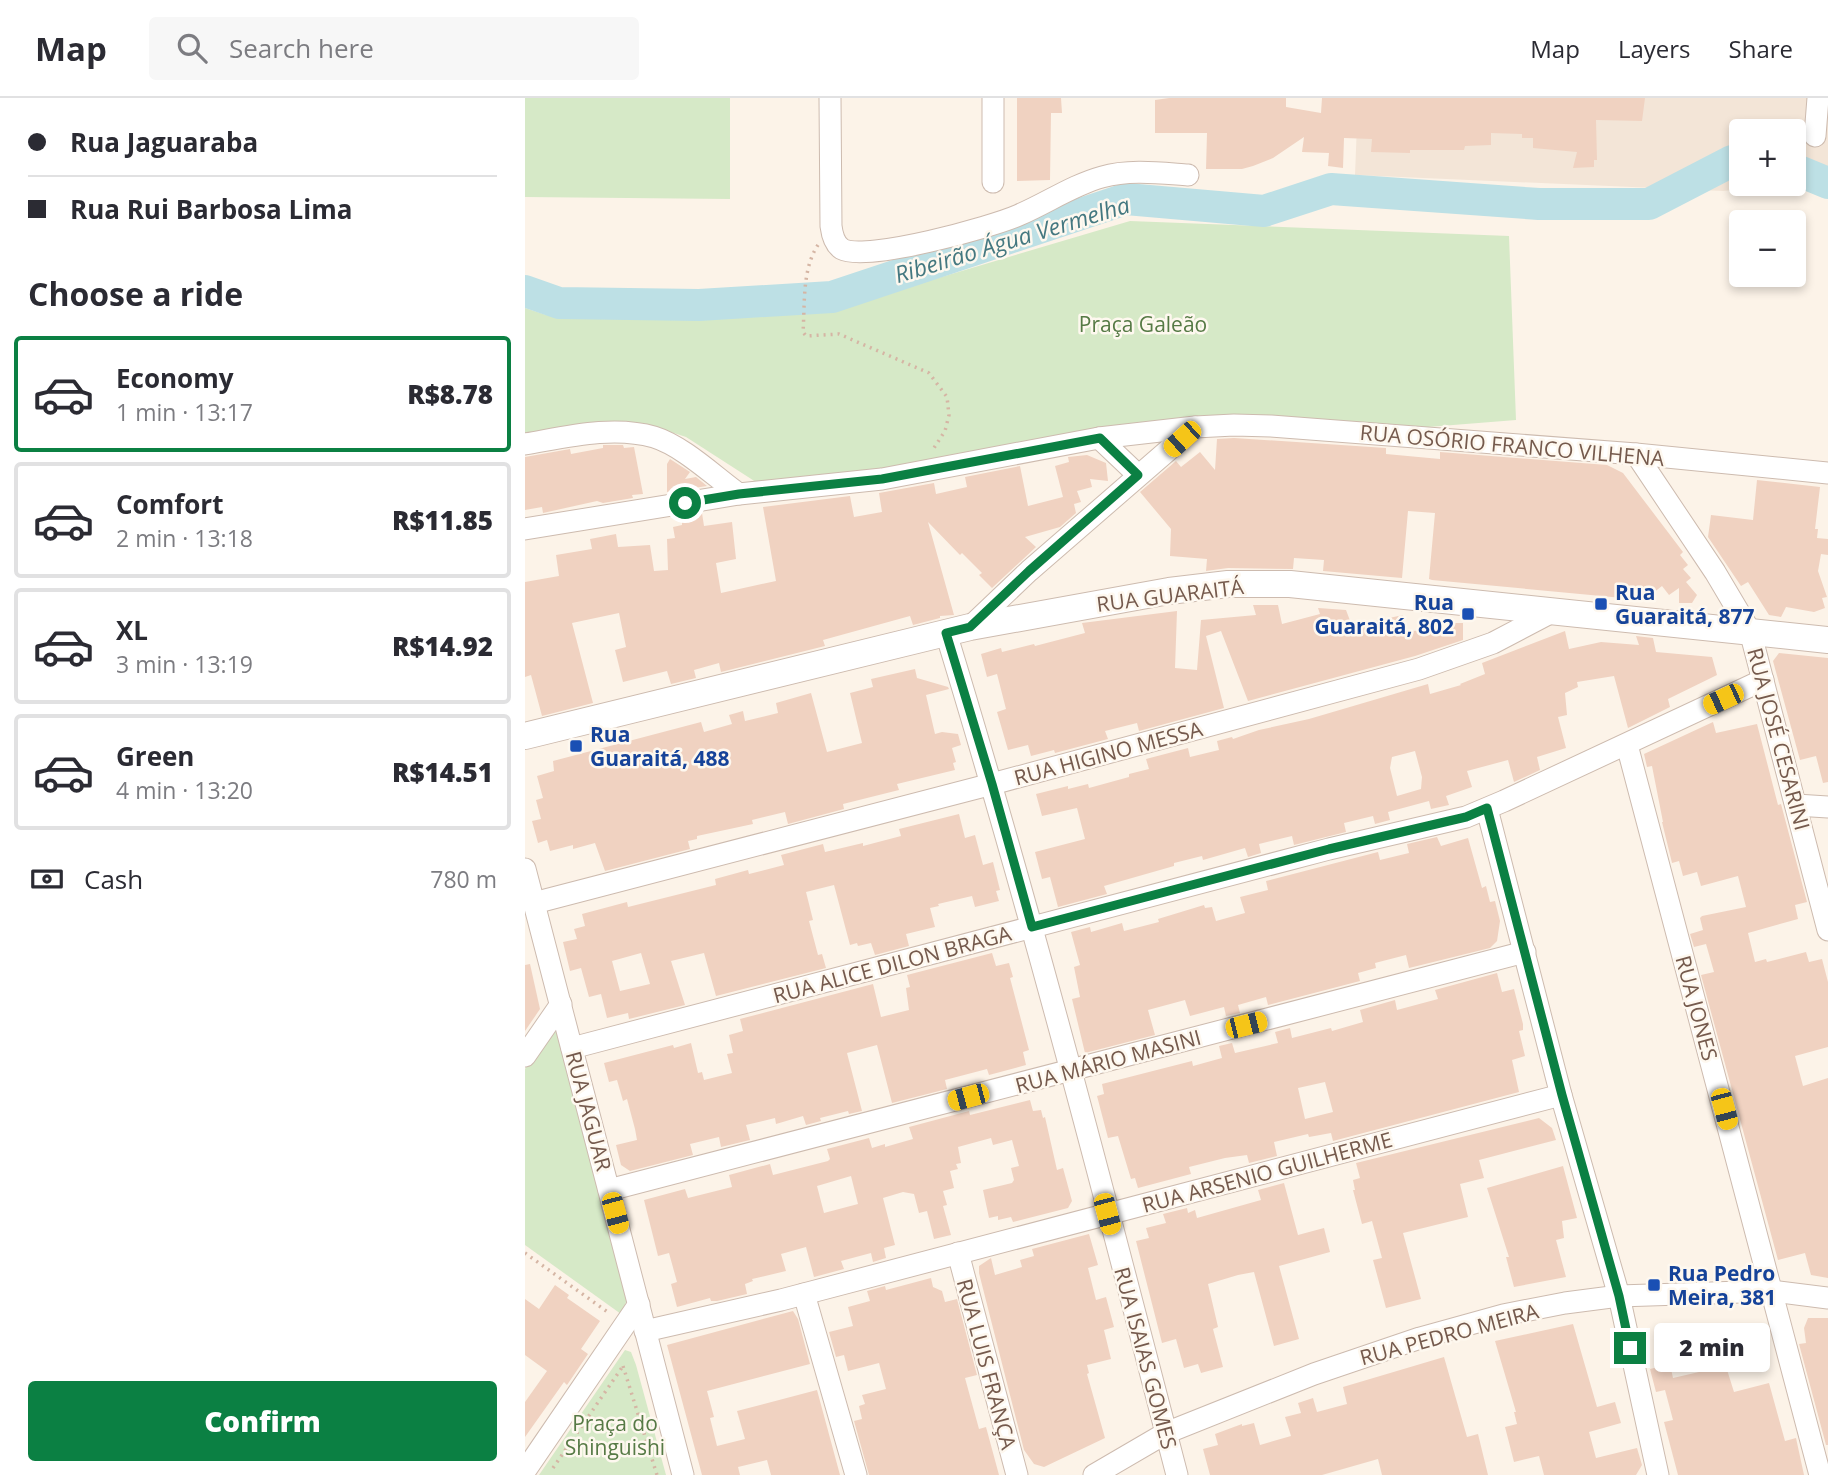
<!DOCTYPE html>
<html lang="en">
<head>
<meta charset="utf-8">
<style>
	body { margin:0; font-family:"Open Sans",sans-serif; background:#f7f7f7; color:#2b2b33; height:100vh; display:flex; flex-direction:column; font-size:26px; white-space:nowrap }
	* { box-sizing:border-box; margin:0 }
	p { font-size:23px; color:#7c7c81 }
	.icon { flex:none; width:38px; height:38px; fill:none; stroke:currentColor; stroke-width:2; stroke-linecap:round; stroke-linejoin:round }
	.map { position:relative; flex:1; overflow:hidden }
	.panel { display:flex; flex-direction:column; background:#fff; width:525px }
	.panel>* { flex:none }
	.banner { display:grid; align-content:center; height:154px; padding:0 28px; background:#fff }
	.tools { position:absolute; left:1204px; top:21px; display:grid; gap:14px }
	.tools a { display:grid; place-items:center; width:77px; height:77px; border-radius:7px; background:#fff; box-shadow:0 4px 10px #0003; font-size:35px }
	.end { position:absolute; width:32px; height:32px; margin:-16px; border:9px solid #0b8043; background:#fff; box-shadow:0 0 0 4px #fff }
	.from { border-radius:50% }
	.bubble { position:absolute; height:49px; border-radius:7px; background:#fff; box-shadow:0 4px 10px #0003; font-size:23px; font-weight:800; line-height:49px; text-align:center }
	.car { position:absolute; width:21px; height:42px; margin:-21px -10px; border-radius:9px; box-shadow:0 0 5px 2px #0007; background:linear-gradient(#f5c518 24%,#345 0 40%,#f5c518 0 76%,#345 0 86%,#f5c518 0) }
	.banner b { display:flex; align-items:center; gap:24px; height:66px; font-size:26px }
	.banner b+b { border-top:2px solid #e1e1e2 }
	.banner i { width:18px; height:18px; background:#2b2b33 }
	ul { padding:0; list-style:none }
	li { display:flex; align-items:center; gap:21px; height:116px; margin:0 14px 10px; padding:0 14px; border:4px solid #e1e1e2; border-radius:7px }
	li div { flex:1 }
	li b { display:block; font-size:26px }
	li em { font-style:normal; font-weight:800 }
	li.current { border-color:#0b8043 }
	li>.icon { width:63px; height:63px; stroke-width:1.5 }
	h2 { padding:0 28px; font-size:32px; line-height:84px }
	.pay { display:flex; align-items:center; gap:18px; height:77px; padding:0 28px; font-size:26px }
	.pay p { margin-inline-start:auto }
	.primary-button { display:flex; gap:14px; margin-top:auto; padding:14px 28px }
	.primary-button a { flex:1; height:80px; border-radius:7px; background:#0b8043; color:#fff; font-size:28px; font-weight:800; line-height:80px; text-align:center }
	header { display:flex; align-items:center; gap:42px; box-sizing:border-box; height:98px; padding:0 35px; background:#fff; border-bottom:2px solid #e1e1e2 }
	header strong { font-size:33px }
	nav { display:flex; gap:38px; margin-inline-start:auto; font-size:24px }
	.search { width:490px; height:63px; background:#f7f7f7; display:flex; align-items:center; gap:18px; box-sizing:border-box; padding:0 24px; border-radius:7px; color:#7c7c81; font-size:26px }
	main { display:flex; flex:1; min-height:0 }
	.map>svg:first-child { display:block }
	.residential { fill:#f3e5d7; fill-rule:evenodd }
	.green { fill:#d6e9c7 }
	.lines { fill:none; stroke-linecap:round; stroke-linejoin:round }
	.river { stroke:#bde0e5; stroke-width:32 }
	.building { fill:#f0d2c1; fill-rule:evenodd }
	.minor-casing { stroke:#cdbbaf; stroke-width:23 }
	.tertiary-casing { stroke:#cdbbaf; stroke-width:28 }
	.path { stroke:#d5b5a4; stroke-width:3.5; stroke-dasharray:2 5; stroke-linecap:butt }
	.minor { stroke:#fff; stroke-width:21 }
	.tertiary { stroke:#fff; stroke-width:26 }
	.route { stroke:#0b8043; stroke-width:9 }
	.transit-dot { fill:#1a4fb4; stroke:#fef8ef; stroke-width:2.5 }
	.labels { text-anchor:middle; dominant-baseline:central; stroke-width:5; stroke-linejoin:round; paint-order:stroke }
	.park-label { font-size:21px; fill:#567a45; stroke:#fef8ef }
	.street-label { font-size:21px; fill:#755a4d; stroke:#fef8ef }
	.transit-label { font-size:21px; font-weight:bold; fill:#164399; stroke:#fef8ef; text-anchor:start }
	.water-label { font-size:23px; font-style:italic; fill:#447880; stroke:#fef8ef }
</style>
</head>
<body>
<header>
<strong>Map</strong>
<div class="search"><svg class="icon" aria-label="search" viewBox="0 0 24 24"><circle cx="10" cy="10" r="6"/><path d="M15 15l6 6"/></svg>Search here</div>
<nav><a>Map</a><a>Layers</a><a>Share</a></nav>
</header>
<main>
<section class="panel">
<div class="banner">
<b><i class="from"></i>Rua Jaguaraba</b>
<b><i></i>Rua Rui Barbosa Lima</b>
</div>
<h2>Choose a ride</h2>
<ul>
<li class="current"><svg class="icon" aria-label="car" viewBox="0 0 24 24"><path d="M5 17H2v-5l4-1 3-4h7l3 4 3 1v5h-3M9 17h6M6 11h13"/><circle cx="7" cy="17" r="2"/><circle cx="17" cy="17" r="2"/></svg><div><b>Economy</b><p>1 min · 13:17</p></div><em>R$8.78</em></li>
<li><svg class="icon" aria-label="car" viewBox="0 0 24 24"><path d="M5 17H2v-5l4-1 3-4h7l3 4 3 1v5h-3M9 17h6M6 11h13"/><circle cx="7" cy="17" r="2"/><circle cx="17" cy="17" r="2"/></svg><div><b>Comfort</b><p>2 min · 13:18</p></div><em>R$11.85</em></li>
<li><svg class="icon" aria-label="car" viewBox="0 0 24 24"><path d="M5 17H2v-5l4-1 3-4h7l3 4 3 1v5h-3M9 17h6M6 11h13"/><circle cx="7" cy="17" r="2"/><circle cx="17" cy="17" r="2"/></svg><div><b>XL</b><p>3 min · 13:19</p></div><em>R$14.92</em></li>
<li><svg class="icon" aria-label="car" viewBox="0 0 24 24"><path d="M5 17H2v-5l4-1 3-4h7l3 4 3 1v5h-3M9 17h6M6 11h13"/><circle cx="7" cy="17" r="2"/><circle cx="17" cy="17" r="2"/></svg><div><b>Green</b><p>4 min · 13:20</p></div><em>R$14.51</em></li>
</ul>
<div class="pay"><svg class="icon" aria-label="cash" viewBox="0 0 24 24"><path d="M3 7h18v10H3z"/><circle cx="12" cy="12" r="2"/></svg>Cash<p>780 m</p></div>
<div class="primary-button"><a>Confirm</a></div>
</section>
<div class="map">
<svg width="1303" height="1377" viewBox="0 0 1303 1377">
	<rect width="100%" height="100%" fill="#fcf3e8"/>
	<path class="residential" d="M833 0H1303V83L1198 93 830 77ZM1216 33H1269V86H1216Z"/>
	<g class="green">
		<polygon points="0,0 205,0 205,101 0,99"/>
		<polygon points="605,123 984,138 991,322 878,331 680,321 248,395 161,339 118,325 0,339 0,210 21,217 302,213"/>
		<polygon points="32,923 104,1197 96,1216 0,1147 0,971"/>
		<polygon points="100,1252 106,1254 111,1267 141,1377 14,1377"/>
	</g>
	<g class="lines">
		<g class="river">
			<polyline points="1269,71 1303,85"/>
			<polyline points="0,193 34,205 174,207 307,199 601,101 739,113 806,91 1014,106 1124,106 1207,63 1216,63"/>
		</g>
	</g>
	<g class="building">
		<polygon points="492,0 536,0 537,15 526,15 525,82 492,83"/>
		<polygon points="644,0 761,0 761,9 796,15 797,0 1120,0 1117,23 1071,22 1072,62 1069,62 1069,69 1048,70 1052,54 1008,50 1008,40 997,40 997,36 966,35 966,47 940,48 939,52 885,52 885,55 846,54 847,41 819,40 818,70 803,68 804,55 777,54 779,39 748,60 728,68 717,71 681,71 682,35 630,35 630,2"/>
		<polygon points="709,340 861,350 861,356 915,361 915,354 1082,367 1098,375 1158,454 1155,457 1163,467 1158,471 1166,480 1161,484 1172,497 1167,505 1154,505 1154,490 1144,497 1137,488 1119,502 907,482 904,481 910,415 883,413 877,480 798,473 799,462 769,460 768,471 703,470 681,473 682,461 645,458 646,431 615,394 651,363 656,369 675,354 690,372 692,341"/>
		<polygon points="78,347 98,347 99,350 109,349 118,396 107,397 108,400 78,405 72,403 18,415 17,409 0,412 0,359 45,351 46,356 78,350"/>
		<polygon points="562,357 581,365 583,383 565,381 567,389 552,393 556,404 549,406 551,415 535,429 500,439 511,449 467,490 454,477 457,475 437,455 435,457 403,424 429,517 415,518 415,520 388,527 385,518 298,542 300,548 196,574 194,565 169,572 171,580 146,586 142,573 98,584 90,552 101,549 94,515 47,525 68,605 17,618 6,577 0,579 0,484 34,478 31,457 67,451 65,441 91,436 93,449 125,447 129,473 143,472 142,441 150,440 148,429 157,427 157,423 164,422 163,418 177,415 179,428 207,424 211,461 191,465 196,495 251,483 238,409 325,398 329,419 357,414 354,395 409,385 411,396 442,389 440,379 495,368 503,408 538,399 530,368 544,364 543,359"/>
		<polygon points="145,361 165,374 160,381 171,379 182,388 142,394 142,366"/>
		<polygon points="1232,382 1295,389 1290,431 1293,431 1292,440 1303,441 1303,457 1296,456 1293,473 1302,499 1297,500 1300,510 1289,514 1261,509 1256,519 1244,517 1223,484 1216,488 1183,439 1186,417 1228,422"/>
		<polygon points="728,507 753,507 757,526 795,516 793,510 821,512 827,528 878,517 882,533 925,532 924,525 938,525 938,542 890,558 723,603 696,533 681,538 699,610 614,633 612,625 580,633 583,641 530,655 529,652 506,658 503,647 483,652 472,614 481,611 472,576 462,579 456,556 476,550 477,554 509,546 510,548 560,535 557,525 652,513 650,570 672,572 676,522 731,517"/>
		<path d="M1040 533 1044 551 1076 544 1114 547 1111 538 1128 540 1131 554 1187 559 1192 577 1143 601 1145 609 1103 630 1089 578 1052 584 1053 589 1040 595 1042 617 1033 619 1041 650 1012 659 1015 672 989 684 983 662 942 673 947 689 921 698 924 707 906 711 904 703 863 714 865 722 850 726 848 718 819 725 821 734 769 747 767 738 734 746 736 755 723 759 720 750 678 762 677 758 649 765V768L579 788 582 796 533 809 525 779 517 781 510 754 560 741 552 710 517 718 511 696 543 688V691L563 686 564 690 604 679V676L624 671 621 661 663 650 665 659 694 652 692 643 707 639 708 641 734 632 784 621 903 586 905 596 936 587 935 586 960 576 957 565ZM890 653 897 679 896 691 872 698 865 670 867 659Z"/>
		<polygon points="1254,555 1303,560 1303,684 1298,685 1291,658 1275,662 1248,563"/>
		<polygon points="390,571 392,580 423,589 424,591 401,597 410,636 417,634 433,636 436,647 427,650 431,664 428,665 430,672 372,686 374,692 318,706 319,711 263,726 260,714 227,722 228,726 172,738 172,741 163,743 165,751 80,773 70,745 48,751 48,747 25,753 22,742 13,745 7,723 16,721 11,702 18,700 12,678 29,673 28,663 176,624 179,634 207,626 204,617 218,613 220,623 253,615 251,605 286,595 302,654 337,645 325,595 348,589 346,581"/>
		<polygon points="1188,624 1191,635 1232,626 1253,707 1256,706 1282,804 1270,807 1273,821 1223,835 1230,864 1241,861 1242,864 1281,854 1284,864 1297,861 1303,884 1303,949 1270,958 1278,988 1303,980 1303,1180 1286,1177 1280,1155 1253,1162 1176,877 1189,874 1181,846 1169,849 1165,836 1178,832 1175,820 1177,818 1221,809 1213,778 1176,788 1172,774 1158,778 1154,763 1147,765 1137,724 1138,724 1127,668 1122,669 1119,656"/>
		<path d="M434 716 440 740 450 737 458 767 468 764 475 792 471 793 474 803 450 809 447 798 413 806 414 808 405 810 410 829 381 836 384 848 350 857 346 845 333 848 332 845 325 847 309 787 281 794 288 822 284 823 293 857 297 856 301 870 191 898 179 855 146 863 160 907 104 921 103 915 82 920 76 896 64 899 56 870 45 873 38 844 52 841 49 831 60 828 57 816 102 804 103 809 191 787 190 781 223 772 224 776 259 767 256 757 298 746 300 754 338 745V748L376 738 374 731ZM116 855 125 886 95 893 87 863Z"/>
		<polygon points="912,739 916,748 943,740 957,790 961,788 965,804 970,803 975,823 972,843 965,850 884,870 881,857 850,865 851,870 833,875 835,883 743,907 741,899 713,907 715,915 701,918 699,909 665,918 660,902 623,912 630,937 560,955 547,901 555,899 549,869 555,867 546,834 565,829 566,834 597,825 599,833 634,824 633,821 679,807 680,810 687,809 691,823 720,815 715,799 743,792 741,783 853,754 855,762 884,755 882,746"/>
		<polygon points="467,855 471,868 484,865 488,879 485,880 504,952 498,954 501,967 464,977 462,971 420,982 422,991 367,1005 352,947 322,955 337,1013 324,1016 323,1013 295,1020 296,1023 281,1027 278,1018 251,1026 250,1020 221,1027 225,1042 196,1049 194,1039 165,1046 168,1057 105,1073 96,1067 91,1047 112,1042 110,1031 102,1001 98,1003 92,982 84,984 79,965 148,947 149,950 166,945 173,975 177,974 179,982 207,975 202,956 208,955 204,937 218,933 215,921 348,886 356,919 384,912 381,890 385,889 382,877"/>
		<polygon points="5,866 15,911 0,933 0,867"/>
		<path d="M972 875 977 894 989 891 998 926V932L994 933 1000 958 987 962 994 994 808 1043 806 1035 784 1039 783 1036 749 1044 752 1058 724 1065 722 1057 700 1060 664 1069 666 1076 613 1090 610 1080 606 1081 593 1038 583 1040 572 998 579 996 577 986 667 963 668 968 697 960 694 948 707 945 710 955 753 945 750 934 765 930 767 940 806 930 807 933 838 924 835 912 870 902 872 912 913 901 910 892ZM800 984 808 1014 780 1021 773 990Z"/>
		<path d="M505 1002 508 1013 516 1012 518 1020 520 1019 532 1072 538 1070 547 1103 543 1110 488 1124 486 1119 473 1122V1118L464 1120 458 1092 487 1085 489 1082 486 1070 494 1068 487 1042 468 1047 466 1040 433 1049 436 1065 431 1066 433 1071 425 1073 429 1090 418 1093 422 1107 418 1108 426 1137 409 1141 402 1113 394 1115 389 1096 378 1094 358 1100 370 1147 359 1150 361 1160 348 1164 346 1155 316 1163 319 1171 289 1179 281 1149 256 1156 261 1173 227 1181 228 1183 220 1186 222 1196 192 1203H186L185 1200 152 1209 146 1186 152 1184 144 1155 133 1158 119 1102 160 1091 163 1100 207 1089 204 1077 245 1066 248 1077 303 1063 305 1061 302 1051 344 1040 347 1050 360 1046V1049L388 1041 384 1029 444 1013 445 1017ZM326 1078 333 1106 299 1115 292 1088Z"/>
		<polygon points="1014,1020 1027,1030 1031,1042 954,1062 959,1080 935,1086 943,1119 878,1135 896,1201 861,1210 848,1162 857,1160 847,1123 837,1126 828,1092 830,1092 828,1082 835,1080 831,1065"/>
		<polygon points="1038,1068 1052,1120 1037,1123 1039,1140 1031,1142 1041,1179 989,1189 981,1159 984,1159 962,1090"/>
		<polygon points="759,1085 773,1137 799,1130 805,1154 754,1168 774,1241 749,1248 729,1174 713,1177 683,1186 693,1229 688,1231 698,1269 676,1275 673,1266 659,1270 651,1241 637,1245 611,1143 624,1140 621,1130 641,1125 638,1116 662,1110 663,1115 670,1112 672,1120 736,1102 733,1092"/>
		<polygon points="564,1136 573,1167 563,1170 571,1202 581,1199 589,1229 579,1232 586,1261 562,1267 564,1275 562,1276 580,1340 519,1369 509,1366 499,1352 454,1175 454,1168 466,1160 470,1177 497,1169 495,1162 509,1158 507,1151"/>
		<polygon points="406,1180 408,1189 417,1193 420,1204 432,1201 452,1277 440,1280 454,1331 461,1329 474,1377 344,1377 329,1323 337,1321 334,1308 340,1306 337,1297 361,1291 354,1265 323,1273 319,1257 311,1259 304,1234 328,1228 323,1209 345,1203 342,1193 360,1188 361,1192"/>
		<polygon points="30,1187 44,1197 42,1200 75,1223 56,1251 63,1256 42,1287 39,1284 0,1339 0,1304 22,1273 0,1257 0,1201 14,1211"/>
		<polygon points="268,1213 273,1221 285,1266 182,1293 189,1319 185,1320 192,1348 220,1341 212,1313 292,1292 315,1377 246,1377 242,1362 213,1369 215,1377 177,1377 142,1247"/>
		<polygon points="1283,1220 1303,1220 1303,1347 1301,1347 1274,1246 1281,1245 1279,1230"/>
		<polygon points="1048,1226 1072,1309 1090,1304 1096,1325 1064,1334 1071,1360 1112,1350 1117,1367 1111,1377 1019,1377 1014,1358 989,1364 980,1329 992,1326 989,1314 991,1314 970,1243"/>
		<polygon points="919,1259 942,1339 953,1336 963,1377 857,1377 853,1361 797,1377 685,1377 678,1351 693,1347 690,1336 717,1326 717,1328 729,1325 735,1347 766,1338 760,1319 776,1315 773,1305 788,1300 792,1314 822,1306 818,1289"/>
		<polygon points="1198,1259 1209,1294 1244,1285 1260,1343 1271,1340 1279,1377 1153,1377 1139,1324 1148,1322 1140,1292 1131,1294 1125,1271 1145,1266 1148,1280 1174,1274 1172,1266"/>
	</g>
	<g class="lines">
		<g class="minor-casing">
			<g id="minor">
				<path d="M305 0 306 128C307 136 309 146 317 151 341 164 467 129 494 117 522 105 548 87 577 79 604 71 635 75 663 77"/>
				<polyline points="1290,38 1293,0"/>
				<polyline points="468,84 468,0"/>
				<polyline points="574,340 613,377"/>
				<path d="M0 346C41 339 88 327 129 339 158 348 189 378 214 396"/>
				<polyline points="1111,356 1190,474 1225,533 1303,832"/>
				<polyline points="0,431 214,396 357,381 574,340 670,329 709,327 746,328 1111,356 1303,375"/>
				<polyline points="445,529 504,473 670,329"/>
				<path d="M421 535C506 813 579 1095 652 1377"/>
				<polyline points="1102,647 1295,1377"/>
				<polyline points="1271,707 1303,709"/>
				<polyline points="962,711 1036,997 1094,1198 1133,1377"/>
				<polyline points="0,771 158,1377"/>
				<polyline points="9,805 467,686 894,571 968,545 1027,514"/>
				<polyline points="47,950 804,751 941,719 979,703 1238,582"/>
				<polyline points="0,958 36,906"/>
				<polyline points="84,1092 1000,854"/>
				<polyline points="433,1155 492,1377"/>
				<polyline points="279,1196 331,1377"/>
				<polyline points="120,1233 256,1202 1036,997"/>
				<polyline points="0,1373 114,1206"/>
				<polyline points="569,1377 641,1335 789,1276 895,1240 978,1217 1040,1205 1094,1198 1247,1193 1303,1200"/>
			</g>
		</g>
		<g class="tertiary-casing">
			<polyline id="tertiary" points="0,638 445,529 644,493 703,486 765,486 1303,542"/>
		</g>
		<g class="path">
			<path d="M293 147C277 171 280 205 278 234L281 238 314 236 404 275 422 299 424 317 420 333 407 353"/>
			<polyline points="0,1155 84,1215"/>
			<polyline points="98,1268 132,1377"/>
			<polyline points="28,1370 98,1268"/>
		</g>
		<use href="#minor" class="minor"/>
		<use href="#tertiary" class="tertiary"/>
	</g>
	<g class="lines">
		<polyline class="route" points="160,405 214,396 357,381 575,340 613,377 504,473 445,529 421,535 467,686 507,829 804,751 941,719 962,710 1037,997 1094,1198 1105,1250"/>
	</g>
	<g class="transit-dot">
		<rect x="1069" y="499" width="14" height="14" rx="3.5"/>
		<rect x="936" y="509" width="14" height="14" rx="3.5"/>
		<rect x="44" y="641" width="14" height="14" rx="3.5"/>
		<rect x="1122" y="1180" width="14" height="14" rx="3.5"/>
	</g>
	<g class="labels">
		<g class="park-label">
			<text x="618" y="226">Praça Galeão</text>
			<text x="90" y="1325">Praça do<tspan x="90" dy="24">Shinguishi</tspan></text>
		</g>
		<g class="street-label">
			<text transform="translate(987 347) rotate(5)">RUA OSÓRIO FRANCO VILHENA</text>
			<text transform="translate(645 497) rotate(-7)">RUA GUARAITÁ</text>
			<text transform="translate(1254 641) rotate(75)">RUA JOSÉ CESARINI</text>
			<text transform="translate(583 655) rotate(-15)">RUA HIGINO MESSA</text>
			<text transform="translate(367 866) rotate(-15)">RUA ALICE DILON BRAGA</text>
			<text transform="translate(1172 910) rotate(75)">RUA JONES</text>
			<text transform="translate(583 963) rotate(-15)">RUA MÁRIO MASINI</text>
			<text transform="translate(64 1013) rotate(75)">RUA JAGUAR</text>
			<text transform="translate(742 1074) rotate(-15)">RUA ARSENIO GUILHERME</text>
			<text transform="translate(924 1236) rotate(-15)">RUA PEDRO MEIRA</text>
			<text transform="translate(621 1260) rotate(75)">RUA ISAIAS GOMES</text>
			<text transform="translate(462 1266) rotate(75)">RUA LUIS FRANÇA</text>
		</g>
		<g class="transit-label">
			<text x="1090" y="494">Rua<tspan x="1090" dy="24">Guaraitá, 877</tspan></text>
			<text x="929" y="504" text-anchor="end">Rua<tspan x="929" dy="24">Guaraitá, 802</tspan></text>
			<text x="65" y="636">Rua<tspan x="65" dy="24">Guaraitá, 488</tspan></text>
			<text x="1143" y="1175">Rua Pedro<tspan x="1143" dy="24">Meira, 381</tspan></text>
		</g>
		<g class="water-label">
			<text transform="translate(487 141) rotate(-17)">Ribeirão Água Vermelha</text>
		</g>
	</g>
</svg>
<div class="tools">
<a>+</a>
<a>−</a>
</div>
<i class="end from" style="left:160px;top:405px"></i>
<i class="end" style="left:1105px;top:1250px"></i>
<div class="bubble" style="left:1129px;top:1225px;width:116px">2 min</div>
<i class="car" style="left:657px;top:341px;rotate:228deg"></i>
<i class="car" style="left:1198px;top:601px;rotate:245deg"></i>
<i class="car" style="left:721px;top:927px;rotate:76deg"></i>
<i class="car" style="left:443px;top:999px;rotate:255deg"></i>
<i class="car" style="left:1199px;top:1011px;rotate:165deg"></i>
<i class="car" style="left:90px;top:1115px;rotate:165deg"></i>
<i class="car" style="left:582px;top:1116px;rotate:165deg"></i>
</div>
</main>
</body>
</html>
